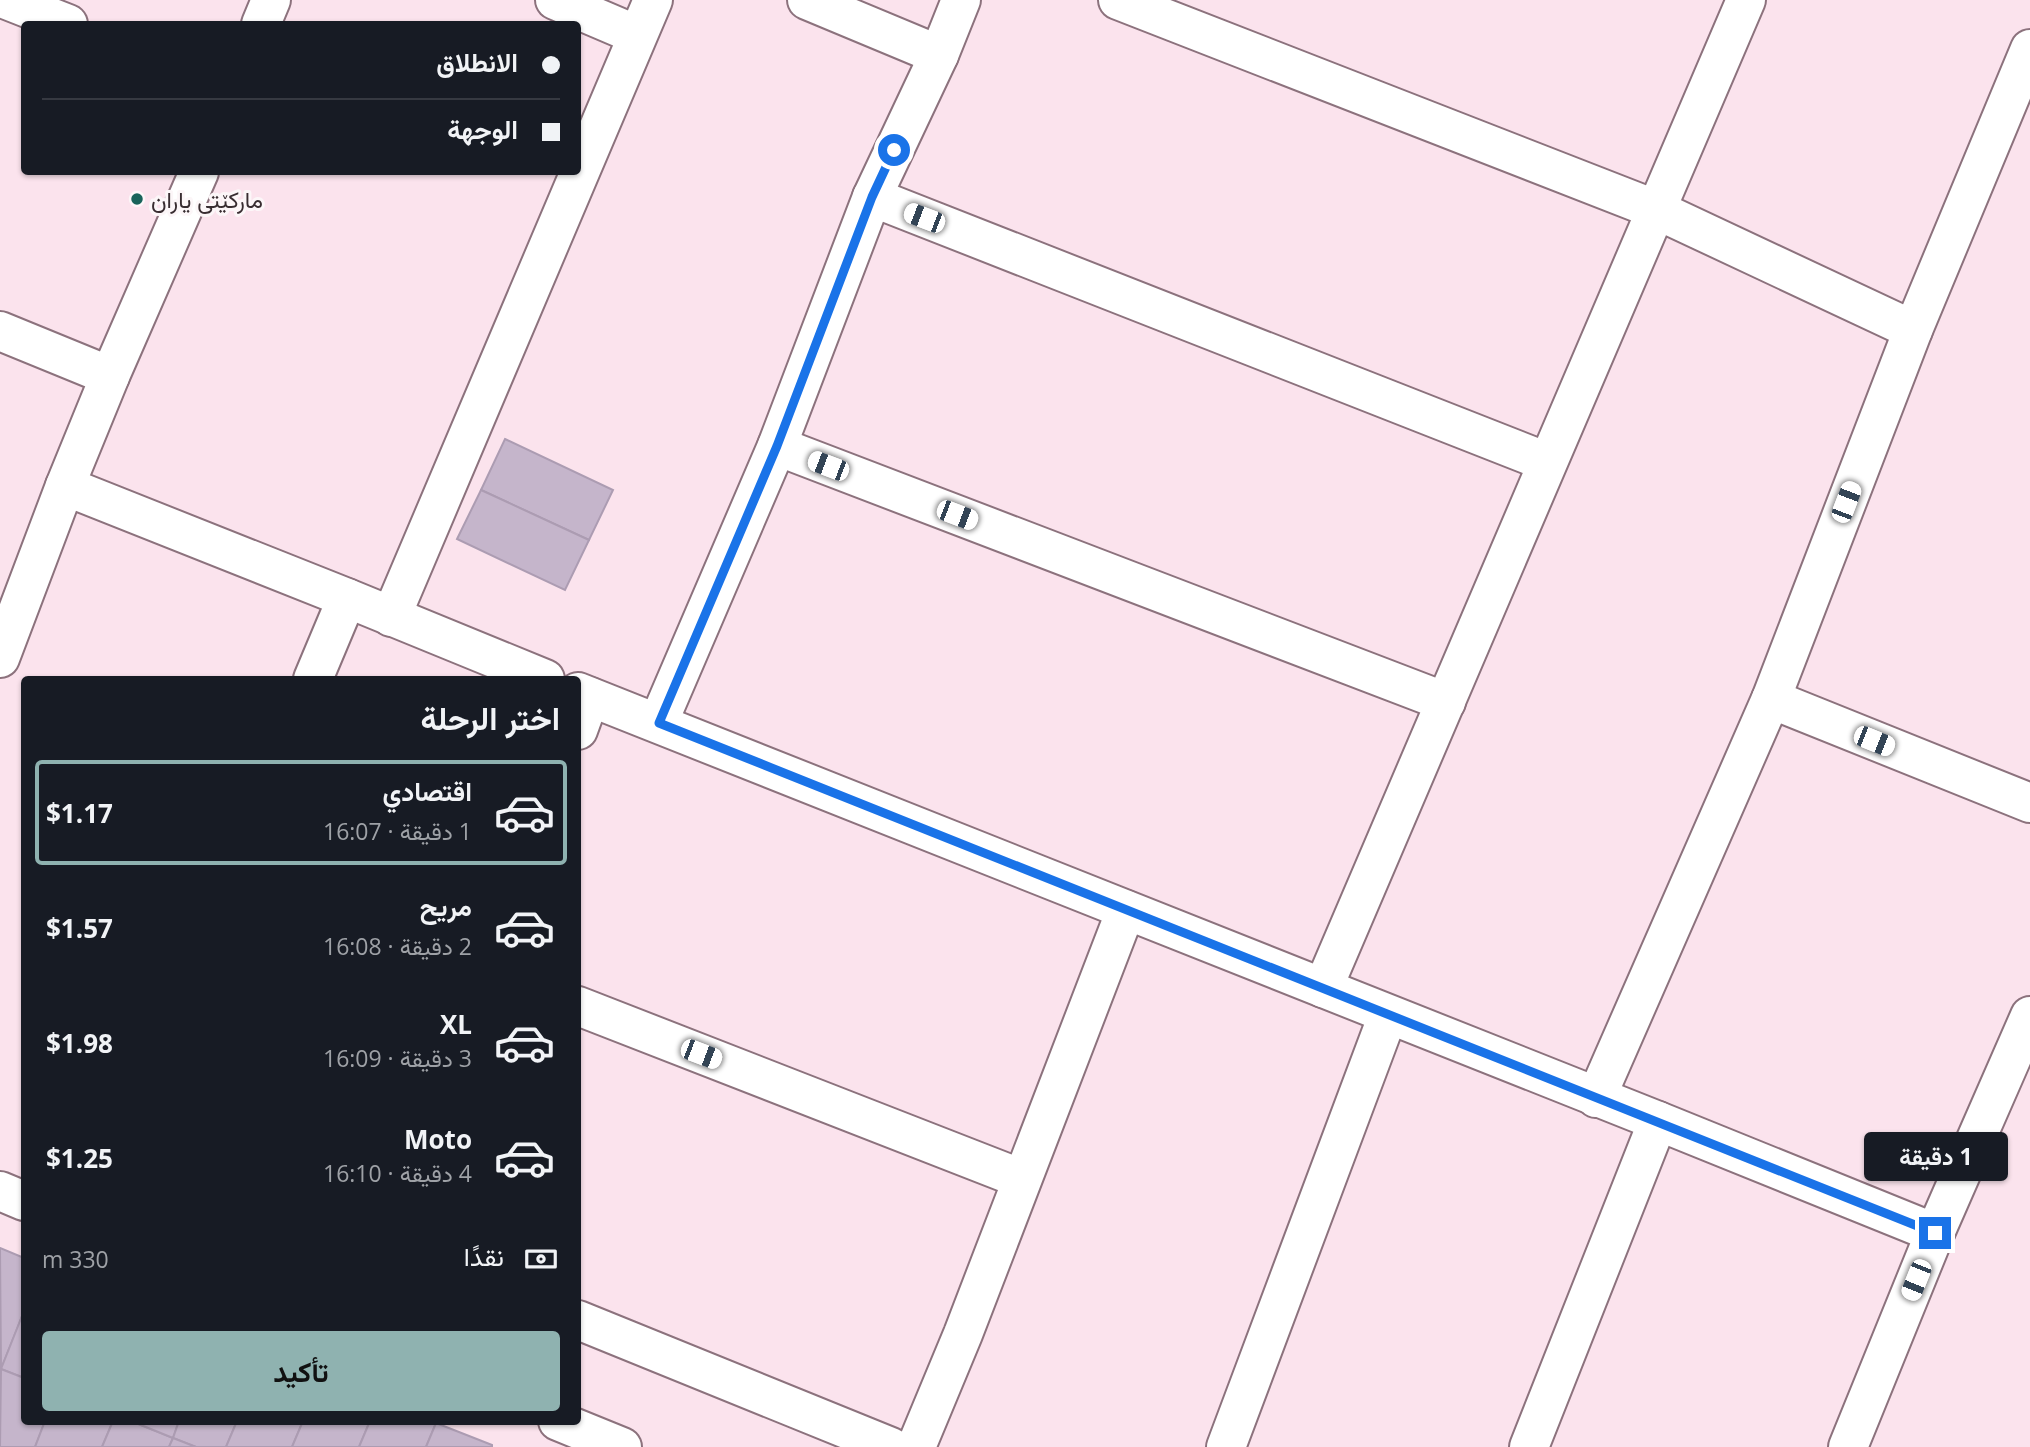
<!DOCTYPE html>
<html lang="ar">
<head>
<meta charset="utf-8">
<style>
	body { margin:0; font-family:"Open Sans",Vazirmatn,sans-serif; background:#242831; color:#f1f3f6; direction:rtl; height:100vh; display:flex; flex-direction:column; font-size:26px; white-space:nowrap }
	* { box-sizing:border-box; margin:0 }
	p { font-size:23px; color:#9ea1a6 }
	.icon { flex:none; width:38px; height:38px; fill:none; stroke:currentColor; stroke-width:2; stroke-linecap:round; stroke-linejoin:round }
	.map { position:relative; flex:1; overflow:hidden; direction:ltr }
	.drawer { position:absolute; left:21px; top:676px; width:560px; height:749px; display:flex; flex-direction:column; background:#171b24; border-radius:7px; box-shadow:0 2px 5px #0004; direction:rtl }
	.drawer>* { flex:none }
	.guide { position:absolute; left:21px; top:21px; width:560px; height:154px; border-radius:7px; box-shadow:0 2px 5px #0004; direction:rtl; display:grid; align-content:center; height:154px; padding:0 21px; background:#171b24 }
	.end { position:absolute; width:32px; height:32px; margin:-16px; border:9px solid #1a73e8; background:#fff; box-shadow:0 0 0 4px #fff }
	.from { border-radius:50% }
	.bubble { position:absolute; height:49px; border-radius:7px; background:#171b24; box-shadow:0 2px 5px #0004; font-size:23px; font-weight:700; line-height:49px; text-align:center; direction:rtl }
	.car { position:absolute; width:21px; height:42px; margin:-21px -10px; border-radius:9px; box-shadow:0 0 5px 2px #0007; background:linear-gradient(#fff 24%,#345 0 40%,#fff 0 76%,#345 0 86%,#fff 0) }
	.guide b { display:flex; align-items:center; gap:24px; height:66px; font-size:26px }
	.guide b+b { border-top:2px solid #363941 }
	.guide i { width:18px; height:18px; background:#f1f3f6 }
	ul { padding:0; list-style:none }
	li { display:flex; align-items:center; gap:21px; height:105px; margin:0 14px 10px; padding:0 7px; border:4px solid transparent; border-radius:7px }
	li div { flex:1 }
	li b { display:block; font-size:26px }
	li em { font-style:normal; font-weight:700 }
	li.on { border-color:#8fb2b0 }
	li>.icon { width:63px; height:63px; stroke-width:1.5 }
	h2 { padding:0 21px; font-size:32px; line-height:84px }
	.pay { display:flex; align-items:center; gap:18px; height:77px; padding:0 21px; font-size:26px }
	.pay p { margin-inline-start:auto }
	.primary-button { display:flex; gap:14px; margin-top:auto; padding:14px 21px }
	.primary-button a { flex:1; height:80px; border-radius:7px; background:#8fb2b0; color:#111; font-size:28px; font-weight:700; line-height:80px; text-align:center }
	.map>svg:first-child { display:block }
	.building { fill:#c5b5cb; stroke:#ac9cb2; stroke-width:2 }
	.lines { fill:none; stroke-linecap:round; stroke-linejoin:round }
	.minor-casing { stroke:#8c727d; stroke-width:42 }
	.minor { stroke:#fff; stroke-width:38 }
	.route { stroke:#1a73e8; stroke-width:9 }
	.poi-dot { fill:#18635a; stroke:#fcf6f8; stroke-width:2.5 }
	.labels { text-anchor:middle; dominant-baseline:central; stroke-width:6; stroke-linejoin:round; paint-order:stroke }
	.poi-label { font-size:23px; fill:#382d31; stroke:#fcf6f8; text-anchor:start }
</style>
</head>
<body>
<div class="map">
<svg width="2030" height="1447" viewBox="0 0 2030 1447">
	<rect width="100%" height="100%" fill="#fbe3ed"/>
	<g class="building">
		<polygon points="505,439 613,490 589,540 481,490"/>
		<polygon points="481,490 589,540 565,590 457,539"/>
		<polygon points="0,1248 24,1258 24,1311 1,1369"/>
		<polygon points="24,1311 24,1378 1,1369"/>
		<polygon points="1,1369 24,1378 24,1421 45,1421 35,1447 0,1447"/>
		<polygon points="45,1421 113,1421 102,1447 35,1447"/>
		<polygon points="113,1421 131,1421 173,1438 169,1447 102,1447"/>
		<polygon points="131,1421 179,1421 173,1438"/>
		<polygon points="179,1421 237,1421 226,1447 196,1447 173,1438"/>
		<polygon points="237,1421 303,1421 292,1447 226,1447"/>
		<polygon points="303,1421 370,1421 359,1447 292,1447"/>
		<polygon points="370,1421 431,1421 436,1423 426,1447 359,1447"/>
		<polygon points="436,1423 492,1445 492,1447 426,1447"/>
		<polygon points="173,1438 196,1447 169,1447"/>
	</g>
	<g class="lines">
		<g class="minor-casing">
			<g id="minor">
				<polyline points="7,0 68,24"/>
				<polyline points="555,0 637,35"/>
				<polyline points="807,0 939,55"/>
				<polyline points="1118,0 1657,210 1913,330"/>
				<polyline points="261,24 271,0"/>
				<polyline points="872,197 1547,462"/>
				<polyline points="0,331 110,376"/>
				<polyline points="777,446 1446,702"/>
				<polyline points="65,486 347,598 545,679"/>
				<polyline points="391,617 653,0"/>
				<polyline points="0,658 65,486 110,376 199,172"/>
				<polyline points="313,679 347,598"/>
				<polyline points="578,692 1658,1121 1935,1233"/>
				<polyline points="1771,699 2030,803"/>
				<polyline points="658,723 777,446 872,197 939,55 961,0"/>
				<polyline points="578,730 590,697"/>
				<polyline points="1323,988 1746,0"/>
				<polyline points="578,1006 1022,1179"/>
				<polyline points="1596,1098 1771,699 1913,330 2030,49"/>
				<polyline points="0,1191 24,1201"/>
				<polyline points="578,1320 891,1447"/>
				<polyline points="558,1421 622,1447"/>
				<polyline points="916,1447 963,1334 1126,910"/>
				<polyline points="1226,1447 1388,1015"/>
				<polyline points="1529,1447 1658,1121"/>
				<polyline points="1848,1447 1935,1233 2030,1016"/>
			</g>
		</g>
		<use href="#minor" class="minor"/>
	</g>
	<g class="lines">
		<polyline class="route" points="894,150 872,197 777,446 659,723 1935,1233"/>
	</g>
	<circle class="poi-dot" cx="137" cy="199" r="7"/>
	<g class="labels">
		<g class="poi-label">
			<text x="151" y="199">مارکێتی یاران</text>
		</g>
	</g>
</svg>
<i class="end from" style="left:894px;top:150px"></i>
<i class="end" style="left:1935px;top:1233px"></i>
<div class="bubble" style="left:1864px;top:1132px;width:144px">1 دقيقة</div>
<i class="car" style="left:924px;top:218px;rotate:291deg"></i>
<i class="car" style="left:828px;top:466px;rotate:291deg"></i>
<i class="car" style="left:1846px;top:502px;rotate:21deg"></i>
<i class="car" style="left:957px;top:515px;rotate:111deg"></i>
<i class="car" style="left:1874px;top:741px;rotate:112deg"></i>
<i class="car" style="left:701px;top:1054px;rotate:111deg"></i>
<i class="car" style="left:1916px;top:1280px;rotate:202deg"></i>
<div class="guide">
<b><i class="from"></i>الانطلاق</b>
<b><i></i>الوجهة</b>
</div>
<section class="drawer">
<h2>اختر الرحلة</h2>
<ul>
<li class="on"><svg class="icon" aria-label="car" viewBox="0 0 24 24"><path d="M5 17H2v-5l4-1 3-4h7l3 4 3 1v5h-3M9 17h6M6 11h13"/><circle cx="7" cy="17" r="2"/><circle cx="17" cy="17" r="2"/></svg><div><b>اقتصادي</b><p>1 دقيقة · 16:07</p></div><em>$1.17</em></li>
<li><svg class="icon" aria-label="car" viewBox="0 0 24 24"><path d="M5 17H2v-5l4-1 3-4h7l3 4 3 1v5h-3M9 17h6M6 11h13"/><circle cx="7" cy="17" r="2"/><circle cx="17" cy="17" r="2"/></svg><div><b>مريح</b><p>2 دقيقة · 16:08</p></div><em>$1.57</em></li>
<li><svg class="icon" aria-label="car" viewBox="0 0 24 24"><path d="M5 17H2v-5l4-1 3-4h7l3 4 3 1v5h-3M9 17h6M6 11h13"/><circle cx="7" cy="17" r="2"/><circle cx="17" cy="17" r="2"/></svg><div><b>XL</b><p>3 دقيقة · 16:09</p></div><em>$1.98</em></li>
<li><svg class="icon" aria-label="car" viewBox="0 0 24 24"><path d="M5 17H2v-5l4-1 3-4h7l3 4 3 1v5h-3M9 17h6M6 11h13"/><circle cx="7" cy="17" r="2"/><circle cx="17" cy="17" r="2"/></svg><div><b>Moto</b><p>4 دقيقة · 16:10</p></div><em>$1.25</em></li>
</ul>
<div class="pay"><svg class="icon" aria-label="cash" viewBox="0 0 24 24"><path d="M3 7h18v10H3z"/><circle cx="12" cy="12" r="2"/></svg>نقدًا<p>330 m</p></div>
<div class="primary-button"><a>تأكيد</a></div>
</section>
</div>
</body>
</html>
